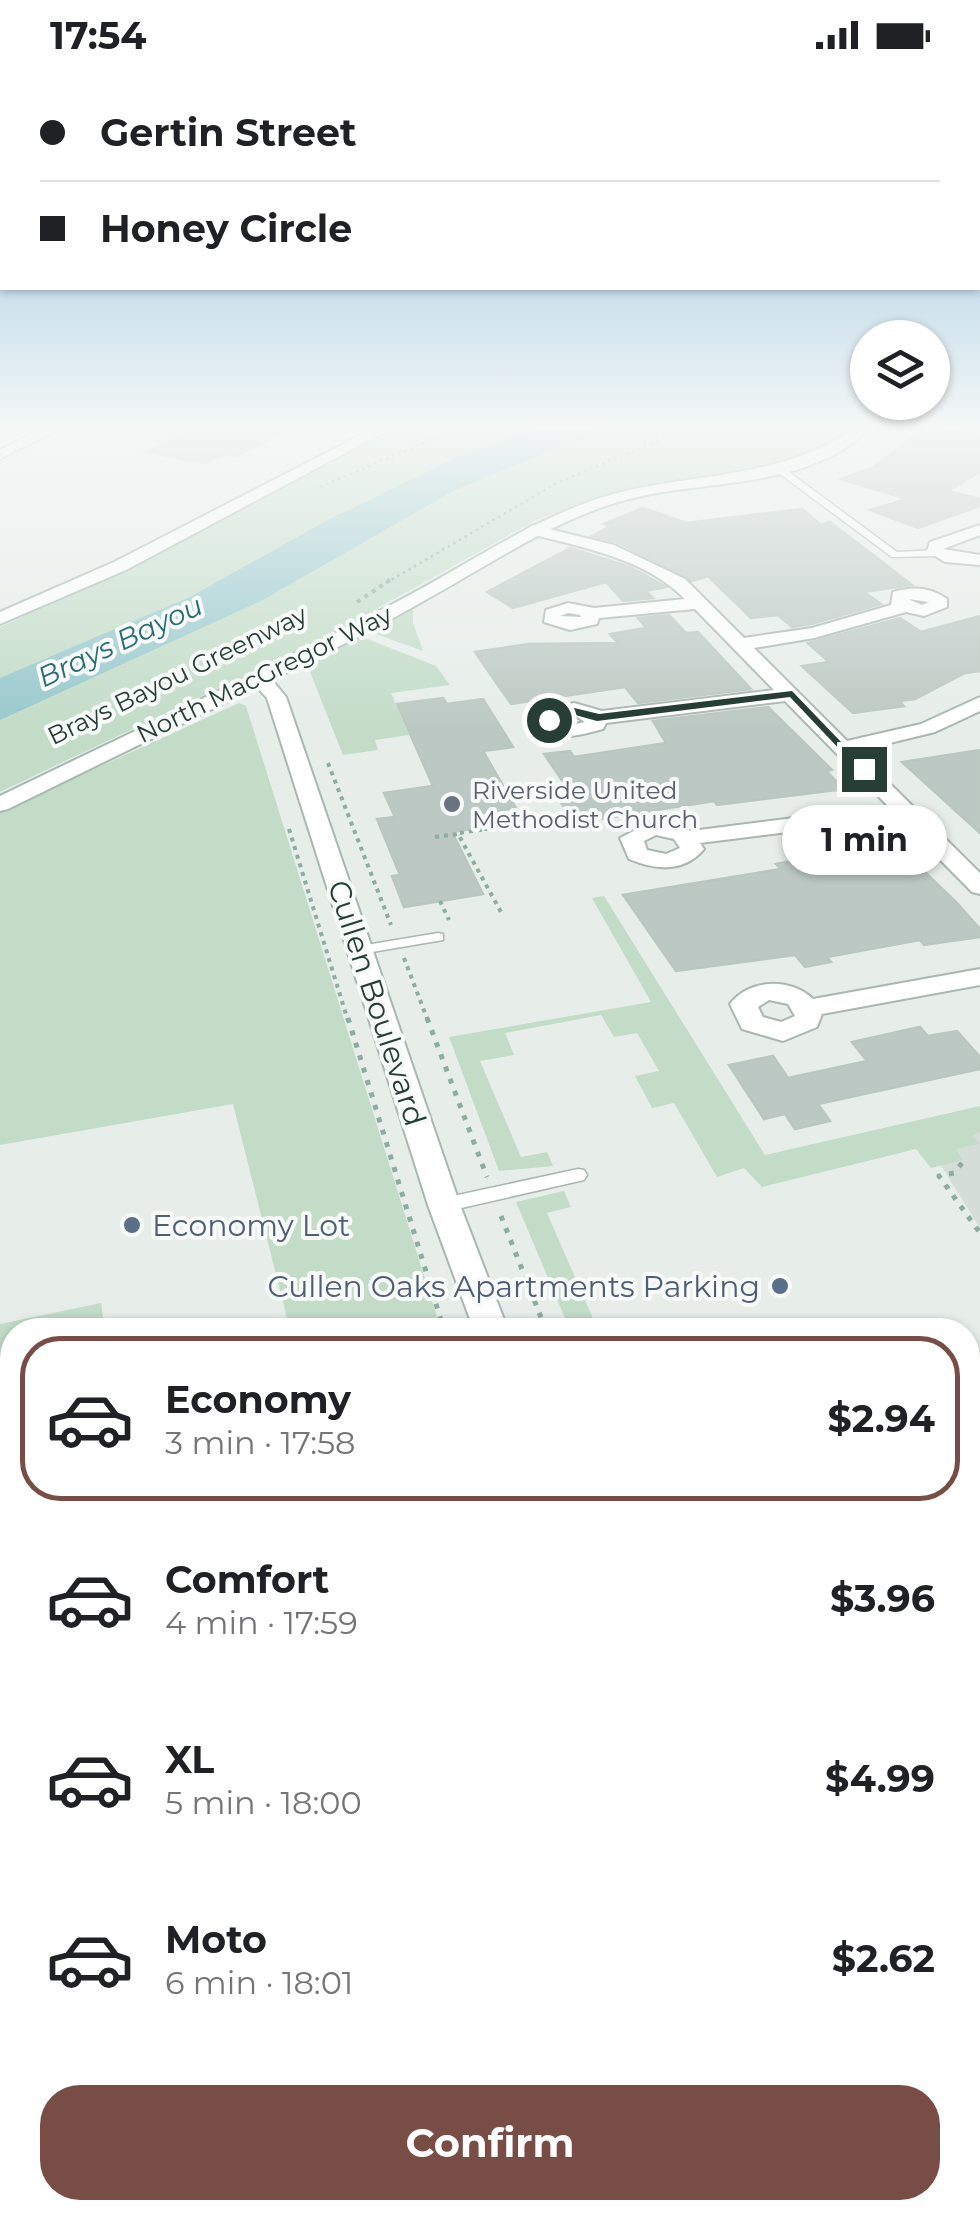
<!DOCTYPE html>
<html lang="en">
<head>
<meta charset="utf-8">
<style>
	body { margin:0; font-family:Montserrat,sans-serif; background:#f2f2f2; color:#202124; height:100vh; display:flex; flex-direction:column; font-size:38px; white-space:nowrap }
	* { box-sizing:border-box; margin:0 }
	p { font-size:32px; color:#757577 }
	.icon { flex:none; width:55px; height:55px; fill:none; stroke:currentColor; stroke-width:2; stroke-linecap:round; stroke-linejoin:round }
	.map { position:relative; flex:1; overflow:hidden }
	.drawer { position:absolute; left:0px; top:1248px; width:980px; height:902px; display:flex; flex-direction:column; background:#fff; border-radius:40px 40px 0 0; box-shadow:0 2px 8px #0004 }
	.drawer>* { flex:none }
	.banner { position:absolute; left:0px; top:0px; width:980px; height:220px; box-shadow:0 2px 8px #0004; display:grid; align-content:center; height:220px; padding:0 40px; background:#fff }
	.buttons { position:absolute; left:850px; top:250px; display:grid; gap:20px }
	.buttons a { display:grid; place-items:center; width:100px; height:100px; border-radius:50%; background:#fff; box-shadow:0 2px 8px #0004; font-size:50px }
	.end { position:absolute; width:45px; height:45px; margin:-22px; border:12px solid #273e36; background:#fff; box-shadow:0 0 0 5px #fff }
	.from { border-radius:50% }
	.bubble { position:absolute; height:70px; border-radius:35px; background:#fff; box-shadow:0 2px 8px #0004; font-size:32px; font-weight:700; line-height:70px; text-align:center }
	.banner b { display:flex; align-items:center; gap:35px; height:95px; font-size:38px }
	.banner b+b { border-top:2px solid #e0e0e0 }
	.banner i { width:25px; height:25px; background:#202124 }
	ul { padding:18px 0 0; list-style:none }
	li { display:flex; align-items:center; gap:30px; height:165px; margin:0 20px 15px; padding:0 20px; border:5px solid transparent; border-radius:40px }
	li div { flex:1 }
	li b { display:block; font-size:38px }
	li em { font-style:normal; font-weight:700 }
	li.active { border-color:#784d46 }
	li>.icon { width:90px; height:90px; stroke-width:1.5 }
	.button { display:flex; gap:20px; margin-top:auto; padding:20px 40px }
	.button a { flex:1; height:115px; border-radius:40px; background:#784d46; color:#fff; font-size:40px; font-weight:700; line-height:115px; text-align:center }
	.status { display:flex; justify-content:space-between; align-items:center; height:70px; padding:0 50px; background:#fff; direction:ltr }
	.status svg { height:28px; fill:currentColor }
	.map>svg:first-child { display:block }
	.built { fill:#d5ddd9 }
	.green { fill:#c2dcc7 }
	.water { fill:#96c8cc }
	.building { fill:#bcc8c3; stroke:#bac7c0; stroke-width:2.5 }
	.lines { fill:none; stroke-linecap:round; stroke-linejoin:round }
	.lane-casing { stroke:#aab6b0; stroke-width:3 }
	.street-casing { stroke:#aab6b0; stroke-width:4 }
	.secondary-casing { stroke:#a6b8b1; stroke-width:4 }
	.path-far4 { stroke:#8baea0; stroke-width:2.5; stroke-dasharray:2.5 4; stroke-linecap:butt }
	.path-far3 { stroke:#8baea0; stroke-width:4; stroke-dasharray:4 5; stroke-linecap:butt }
	.path-far2 { stroke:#8baea0; stroke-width:5; stroke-dasharray:5 8; stroke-linecap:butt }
	.path-far1 { stroke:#8baea0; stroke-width:6; stroke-dasharray:6 10; stroke-linecap:butt }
	.path { stroke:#8baea0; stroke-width:9; stroke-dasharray:9 12; stroke-linecap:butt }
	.lane { fill:#fff; fill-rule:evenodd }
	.street { fill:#fff; fill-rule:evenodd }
	.secondary { fill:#fff; fill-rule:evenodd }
	.route { fill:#273e36 }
	.worship-dot { fill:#6b7280; stroke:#f7faf8; stroke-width:4 }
	.service-dot { fill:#5c6f8a; stroke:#f7faf8; stroke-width:4 }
	.labels { text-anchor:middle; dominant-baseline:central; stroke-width:8; stroke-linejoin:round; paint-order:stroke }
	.far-street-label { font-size:25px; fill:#273e36; stroke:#f7faf8 }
	.far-worship-label { font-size:25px; fill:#5b616d; stroke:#f7faf8; text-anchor:start }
	.far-water-label { font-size:28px; font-style:italic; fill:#276d74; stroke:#f7faf8 }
	.street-label { font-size:30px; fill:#273e36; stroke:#f7faf8 }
	.service-label { font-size:30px; fill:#4e5e75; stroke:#f7faf8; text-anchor:start }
</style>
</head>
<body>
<div class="status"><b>17:54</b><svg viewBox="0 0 49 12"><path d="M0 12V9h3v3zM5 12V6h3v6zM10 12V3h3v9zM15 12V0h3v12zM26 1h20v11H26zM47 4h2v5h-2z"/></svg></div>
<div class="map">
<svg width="980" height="2149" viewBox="0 0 980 2149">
	<rect width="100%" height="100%" fill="#e7eeea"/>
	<g class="built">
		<polygon points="980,1037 980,1158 914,1052"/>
		<polygon points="980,1438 980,1748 968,1726 968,1442"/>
	</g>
	<g class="green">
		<polygon points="395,359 851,359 816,381 787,391 599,427 536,450 324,568 0,722 0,557 150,488"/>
		<polygon points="413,537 413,553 423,581 368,561"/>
		<polygon points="360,566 436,596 450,615 391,623 409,665 375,670 378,680 343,685 308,597 316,593 312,590"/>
		<polygon points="239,633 246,636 441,1260 290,1260 233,1034 0,1075 0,742"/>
		<polygon points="604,826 765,1085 980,1036 980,1062 972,1065 979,1074 956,1079 963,1090 931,1098 916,1079 762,1117 744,1098 717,1107 674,1033 652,1038 635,1006 659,1001 637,963 614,967 601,945 505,963 514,985 480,991 521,1087 547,1082 553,1096 499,1101 449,967 651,932 592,828"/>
		<polygon points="564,1121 571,1137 547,1143 598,1260 570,1260 516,1132"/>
		<polygon points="101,1233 105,1260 12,1260 12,1563 0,1567 0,1254"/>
		<polygon points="968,1674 980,1697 980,1788 977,1785 968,1792"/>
		<polygon points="12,2002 12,2138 67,2138 68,2149 0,2149 0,2006"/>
		<polygon points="341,2138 744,2138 746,2149 344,2149"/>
		<polygon points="845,2138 947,2138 957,2149 849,2149"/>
	</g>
	<polygon class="water" points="539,359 604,359 455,420 259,532 0,650 0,608 190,527 326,451 464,384"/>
	<g class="building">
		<polygon points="197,359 288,359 237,386 225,384 205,393 147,382"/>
		<polygon points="924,359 980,364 980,402 948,421 980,429 980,436 918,458 870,440 907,429 841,409 873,397"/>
		<polygon points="643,438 686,453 802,439 821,455 830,452 912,515 864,522 881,534 811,554 792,557 778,545 751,548 708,506 692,511 616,472 592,466 610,456 604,454"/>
		<polygon points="570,478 630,497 666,517 646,521 653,528 623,531 606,512 513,538 487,522"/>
		<polygon points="669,545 686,563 698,562 751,619 638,633 625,617 511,634 475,582 529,574 618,573 610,564 646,558 638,548"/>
		<polygon points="980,546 980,601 965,603 915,629 899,631 904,636 853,643 802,596 829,592 808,573 900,548 921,562"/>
		<polygon points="443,628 447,634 483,629 513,677 483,681 516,738 472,745 479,758 452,762 483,824 404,837 392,806 400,805 377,749 395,747 384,723 433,716 397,634"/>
		<polygon points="768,637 832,700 826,701 844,719 717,735 714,731 575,753 560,731 574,728 544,684 570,681 574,687 666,673 653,651"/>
		<polygon points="980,680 980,763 902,692"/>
		<polygon points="892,770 957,833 980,859 980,867 924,875 920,870 827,887 831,892 805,897 795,885 676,901 623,825 781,799 776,794"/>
		<polygon points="920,957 928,966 957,961 980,987 980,999 818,1034 830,1051 795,1059 785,1044 764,1049 729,995 773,986 788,1008 867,991 852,972"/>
	</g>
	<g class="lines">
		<g class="lane-casing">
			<g id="lane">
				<polygon points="776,397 782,397 897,482 939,480 944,483 939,486 892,487 776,401"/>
				<polygon points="438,863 443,864 443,870 360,884 353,880 360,876"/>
				<polygon points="578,1099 584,1100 587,1105 584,1110 444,1142 438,1140 435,1135 438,1130 444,1128"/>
				<polygon points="72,2138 104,2138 105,2149 73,2149"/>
				<polygon points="225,2138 257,2138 259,2149 227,2149"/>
			</g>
		</g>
		<g class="street-casing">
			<g id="street">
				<polygon points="42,359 59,359 0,389 0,380"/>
				<path d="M533 455 614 475 685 509 744 568 812 558 891 535 893 522C913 516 930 517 947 529V537L924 546 906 542 814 568 754 578 847 671 921 654 980 627V641L935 662 857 681 980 803V824L972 822 899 748 700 773 704 779C684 803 655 800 629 789L620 768 653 751 691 761 888 736 785 631 606 653 603 659C579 665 560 673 541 654L547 640 574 633 602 641 774 620 695 539 599 548 597 554 570 560 544 552 546 540 568 533 594 538 685 529C645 488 581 477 527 463L525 460ZM908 529 929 532 922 535ZM568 543 580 545 581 547 560 546ZM574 645 585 652 571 655 562 651ZM656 765 674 769 680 778 666 784 647 780 644 771Z"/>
				<polygon points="980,455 980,465 943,479 980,485 980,495 945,492 927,481 930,472"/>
				<path d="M980 899V915L822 944 817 957 783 971 742 959 730 934C749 909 790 907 813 929ZM769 930 788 934 795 946 781 952 763 947 758 937Z"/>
			</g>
		</g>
		<g class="secondary-casing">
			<g id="secondary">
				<polygon points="373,359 390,359 126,500 0,554 0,542 114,492"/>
				<path d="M853 359H869C811 416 720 410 646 425 566 441 498 490 427 529 377 558 324 584 272 610L286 627 460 1135 508 1260H474L428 1135 267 628 257 617 8 739 0 741V726C128 664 257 604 383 539 449 506 509 463 578 436 668 399 771 417 853 359Z"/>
				<polygon points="969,2005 980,2009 980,2083 968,2078"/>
			</g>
		</g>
		<g class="path-far4">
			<polyline points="320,417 457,359"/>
			<polyline points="386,513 557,413 685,359"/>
		</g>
		<g class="path-far3">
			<polyline points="357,532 390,510"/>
			<polyline points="328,693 391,855"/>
			<polyline points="511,747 486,759 481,749 522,743"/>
			<polyline points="289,759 348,951"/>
			<polyline points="460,763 486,759"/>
			<polyline points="435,767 458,764 501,842"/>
			<polyline points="440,831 449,850"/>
			<polyline points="404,888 428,951"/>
		</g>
		<g class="path-far2">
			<polyline points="348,948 444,1260"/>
			<polyline points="427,948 487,1107"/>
			<polyline points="962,1093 954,1103 939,1106 980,1163"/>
			<polyline points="501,1146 546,1260"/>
		</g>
		<polyline class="path-far1" points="968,1442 980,1438"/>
		<g class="path">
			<polyline points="968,1659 980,1682"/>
			<polyline points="968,1858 980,1847"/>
			<polyline points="968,1931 980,1946"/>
			<polyline points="834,2138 838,2149"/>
			<polyline points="957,2138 966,2149"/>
		</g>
		<use href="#lane" class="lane"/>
		<use href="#street" class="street"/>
		<use href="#secondary" class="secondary"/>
	</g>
	<linearGradient id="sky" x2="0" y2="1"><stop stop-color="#87bcdd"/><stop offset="0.54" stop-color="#f4f7f6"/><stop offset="1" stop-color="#f4f7f6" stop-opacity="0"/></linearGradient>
	<rect width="980" height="660" fill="url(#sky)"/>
	<polygon class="route" points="792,621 869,701 860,701 790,627 597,651 568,643 553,653 544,650 566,636 599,644"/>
	<circle class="worship-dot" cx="452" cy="734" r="10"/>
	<g class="service-dot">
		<circle cx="132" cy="1155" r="10"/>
		<circle cx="780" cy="1216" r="10"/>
	</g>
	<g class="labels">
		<g class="far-street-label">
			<text transform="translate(264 604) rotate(-26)">North MacGregor Way</text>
			<text transform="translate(177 605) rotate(-26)">Brays Bayou Greenway</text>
		</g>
		<g class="far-worship-label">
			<text x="472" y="720">Riverside United<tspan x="472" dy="29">Methodist Church</tspan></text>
		</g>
		<g class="far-water-label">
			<text transform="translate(120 571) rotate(-25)">Brays Bayou</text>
		</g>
		<g class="street-label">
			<text transform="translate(377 933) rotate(72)">Cullen Boulevard</text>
		</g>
		<g class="service-label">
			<text x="152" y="1155">Economy Lot</text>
			<text x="760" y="1216" text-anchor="end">Cullen Oaks Apartments Parking</text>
		</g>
	</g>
</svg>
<div class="buttons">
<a><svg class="icon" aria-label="layers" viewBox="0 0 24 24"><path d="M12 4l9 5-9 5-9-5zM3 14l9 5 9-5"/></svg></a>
</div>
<i class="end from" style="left:549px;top:650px"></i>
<i class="end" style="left:864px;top:699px"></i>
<div class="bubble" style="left:782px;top:735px;width:165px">1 min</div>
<div class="banner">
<b><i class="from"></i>Gertin Street</b>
<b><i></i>Honey Circle</b>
</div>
<section class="drawer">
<ul>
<li class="active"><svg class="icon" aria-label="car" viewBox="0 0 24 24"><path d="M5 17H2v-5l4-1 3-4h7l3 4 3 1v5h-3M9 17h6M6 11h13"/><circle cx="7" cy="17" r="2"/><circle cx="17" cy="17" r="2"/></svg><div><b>Economy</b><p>3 min · 17:58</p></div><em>$2.94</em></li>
<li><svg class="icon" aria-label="car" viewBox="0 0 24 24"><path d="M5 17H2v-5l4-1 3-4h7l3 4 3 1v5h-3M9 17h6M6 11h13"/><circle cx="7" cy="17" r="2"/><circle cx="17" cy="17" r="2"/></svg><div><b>Comfort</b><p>4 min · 17:59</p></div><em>$3.96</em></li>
<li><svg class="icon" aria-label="car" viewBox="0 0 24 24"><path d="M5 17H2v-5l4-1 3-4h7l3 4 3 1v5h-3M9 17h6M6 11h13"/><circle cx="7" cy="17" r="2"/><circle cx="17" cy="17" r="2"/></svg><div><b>XL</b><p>5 min · 18:00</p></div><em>$4.99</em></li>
<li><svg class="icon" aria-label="car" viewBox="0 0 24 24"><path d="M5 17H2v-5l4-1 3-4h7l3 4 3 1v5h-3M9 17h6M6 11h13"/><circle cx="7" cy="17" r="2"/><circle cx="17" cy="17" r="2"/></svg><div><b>Moto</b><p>6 min · 18:01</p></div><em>$2.62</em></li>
</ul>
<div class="button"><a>Confirm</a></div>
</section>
</div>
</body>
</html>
